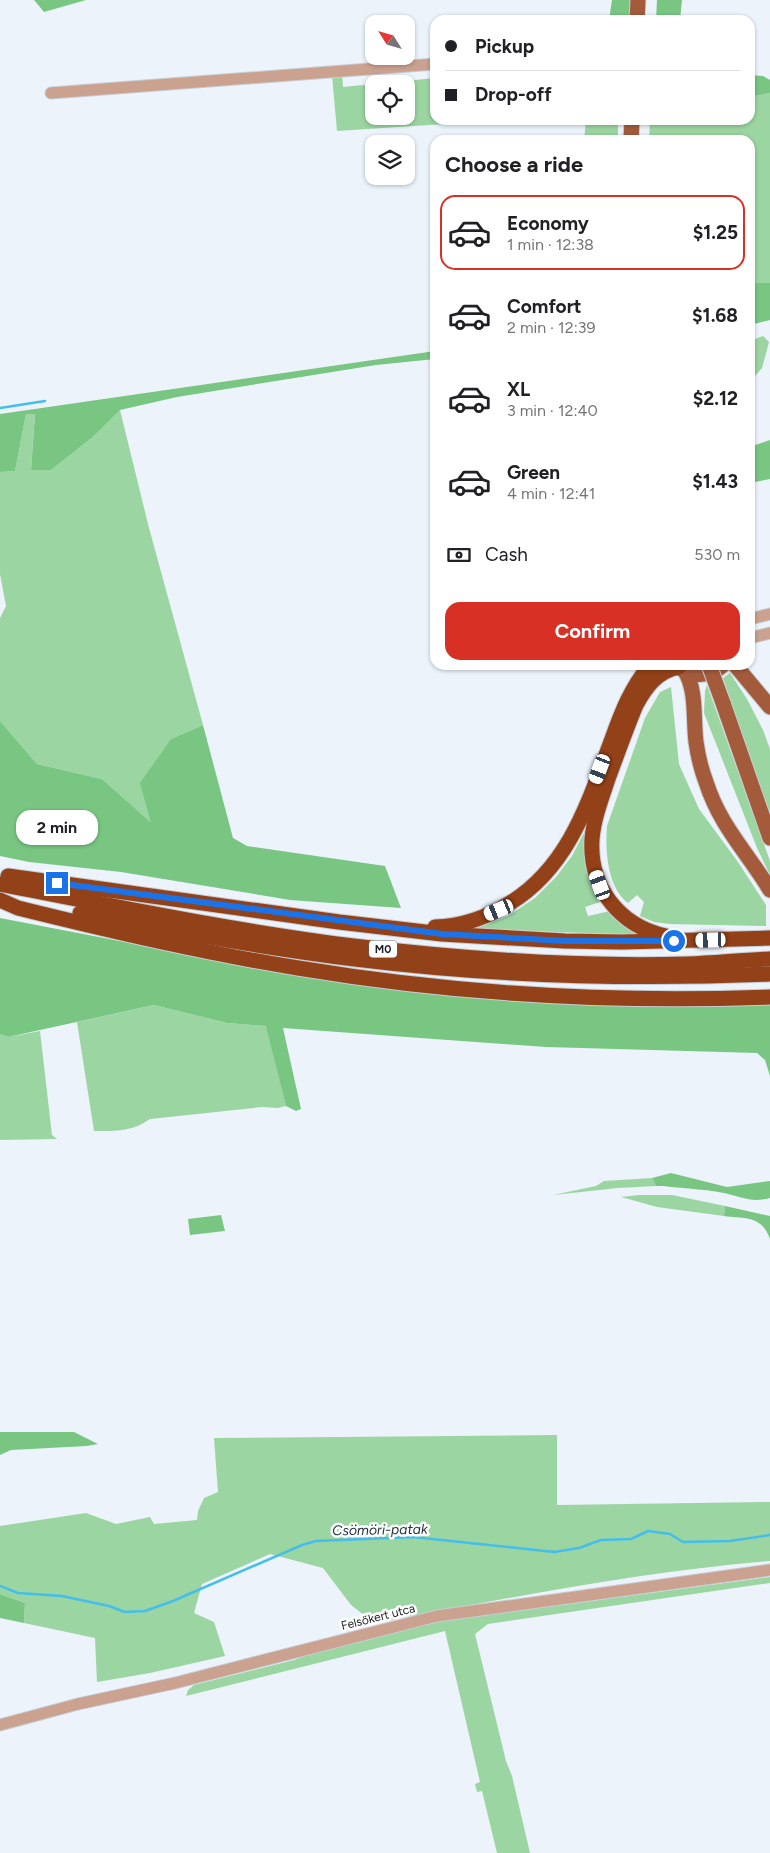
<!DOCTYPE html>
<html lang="en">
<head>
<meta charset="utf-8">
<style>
	body { margin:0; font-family:Figtree,sans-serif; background:#f6f6f6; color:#202124; height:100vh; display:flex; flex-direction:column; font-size:19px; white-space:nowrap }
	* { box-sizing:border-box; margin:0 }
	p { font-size:16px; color:#757577 }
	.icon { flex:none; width:28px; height:28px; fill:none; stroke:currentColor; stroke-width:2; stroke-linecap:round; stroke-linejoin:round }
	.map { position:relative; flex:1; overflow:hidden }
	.panel { position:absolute; left:430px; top:135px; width:325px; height:535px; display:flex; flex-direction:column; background:#fff; border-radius:15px; box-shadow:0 1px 4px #0004 }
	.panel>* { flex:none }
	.hud { position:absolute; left:430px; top:15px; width:325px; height:110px; border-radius:15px; box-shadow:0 1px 4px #0004; display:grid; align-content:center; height:110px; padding:0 15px; background:#fff }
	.needle { width:32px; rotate:307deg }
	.controls { position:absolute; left:365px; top:15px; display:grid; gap:10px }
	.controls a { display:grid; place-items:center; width:50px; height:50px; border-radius:10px; background:#fff; box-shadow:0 1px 4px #0004; font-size:25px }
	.end { position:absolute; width:22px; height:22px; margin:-11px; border:6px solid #1a73e8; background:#fff; box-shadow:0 0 0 2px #fff }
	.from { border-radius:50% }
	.bubble { position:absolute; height:35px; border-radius:15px; background:#fff; box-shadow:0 1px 4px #0004; font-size:16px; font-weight:700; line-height:35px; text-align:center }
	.car { position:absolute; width:15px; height:30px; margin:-15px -8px; border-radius:6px; box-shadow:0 0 4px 1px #0007; background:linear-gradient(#fff 24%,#345 0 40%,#fff 0 76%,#345 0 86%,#fff 0) }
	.hud b { display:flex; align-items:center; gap:18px; height:48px; font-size:19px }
	.hud b+b { border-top:1px solid #e0e0e0 }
	.hud i { width:12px; height:12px; background:#202124 }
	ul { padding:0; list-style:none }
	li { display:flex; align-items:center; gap:15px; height:75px; margin:0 10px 8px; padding:0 5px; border:2px solid transparent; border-radius:15px }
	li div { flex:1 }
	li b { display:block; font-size:19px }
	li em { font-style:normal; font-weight:700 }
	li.active { border-color:#d93025 }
	li>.icon { width:45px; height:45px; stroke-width:1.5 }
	h2 { padding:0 15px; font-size:22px; line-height:60px }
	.pay { display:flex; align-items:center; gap:12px; height:55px; padding:0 15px; font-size:19px }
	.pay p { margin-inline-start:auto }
	.primary-button { display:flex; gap:10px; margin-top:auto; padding:10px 15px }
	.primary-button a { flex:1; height:58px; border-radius:15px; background:#d93025; color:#fff; font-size:20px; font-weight:700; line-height:58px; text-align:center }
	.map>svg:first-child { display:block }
	.green { fill:#9bd5a1 }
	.forest { fill:#79c683 }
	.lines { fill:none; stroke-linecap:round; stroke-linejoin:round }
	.stream { stroke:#45beeb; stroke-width:2.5 }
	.minor-casing { stroke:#c7cdd4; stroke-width:13 }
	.major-casing { stroke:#c7cdd4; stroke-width:17 }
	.highway-casing { stroke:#c7cdd4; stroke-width:17 }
	.minor { stroke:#cba190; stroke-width:11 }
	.major { stroke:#a35b3c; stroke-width:15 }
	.highway { stroke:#934118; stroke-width:15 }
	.major-bridge-casing { stroke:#c7cdd4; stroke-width:17; stroke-linecap:butt }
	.major-bridge { stroke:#a35b3c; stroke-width:15 }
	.route { stroke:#1a73e8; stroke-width:6 }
	.labels { text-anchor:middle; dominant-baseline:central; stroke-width:5; stroke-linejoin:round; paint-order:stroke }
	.shield { fill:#fff; stroke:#606264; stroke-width:1 }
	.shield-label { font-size:11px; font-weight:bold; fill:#1c1f21 }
	.street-label { font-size:12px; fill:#1c1f21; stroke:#fff }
	.water-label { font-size:14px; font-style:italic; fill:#1b2f38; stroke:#fff }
</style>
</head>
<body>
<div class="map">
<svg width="770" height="1853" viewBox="0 0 770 1853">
	<rect width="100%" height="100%" fill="#ecf3fb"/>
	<g class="green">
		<polygon points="342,73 343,87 374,84 374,116 406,116 406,84 377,84 435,78 435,120 445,120 445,124 337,131 332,75"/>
		<polygon points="770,93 770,283 750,283 750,140 649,140 650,120 750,120 750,97"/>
		<polygon points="586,120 618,120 618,140 584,140"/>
		<polygon points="763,336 769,342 762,368 750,382 750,341"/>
		<polygon points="120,410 149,528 203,725 171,739 151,824 102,779 37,764 0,721 0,618 6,606 0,574 0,472 15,471 26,414 35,413 31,470 51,470 93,437"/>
		<polygon points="730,673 747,699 763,730 770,749 770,817 723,678"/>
		<polygon points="707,685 770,861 770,875 757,848 704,713 705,691"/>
		<path d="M671 687 679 764 699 809 738 862 766 905V926L670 924 654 922 640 916 644 902 637 895 628 903C607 887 605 850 607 826L645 718 660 692Z"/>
		<polygon points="586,829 603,901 585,907 588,916 610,911 640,935 474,929 508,916 535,898 556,877 572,856"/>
		<path d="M154 1005 227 1023 267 1026 286 1106 278 1108 262 1107 150 1119C132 1132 114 1131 94 1131L77 1022Z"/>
		<polygon points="40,1031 52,1135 57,1139 0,1140 0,1034 8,1037"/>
		<polygon points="652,1178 656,1186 618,1188 553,1195 596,1186 604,1181"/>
		<polygon points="639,1195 672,1195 725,1206 724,1216 657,1207 621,1197"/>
		<path d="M557 1435V1505L770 1502V1561C637 1572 505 1599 374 1623L351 1605 323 1568 270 1554 202 1584 194 1613 214 1622 225 1656 150 1673 97 1682 95 1638 24 1623 25 1603 0 1594V1526L86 1513 116 1524 150 1517 154 1524 197 1520 198 1511 204 1498 218 1492 214 1438Z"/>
		<polygon points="770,1577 770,1583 488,1624 475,1634 506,1761 512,1776 530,1853 497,1853 482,1791 477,1792 475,1784 480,1782 445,1631 186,1696 188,1690 194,1685 294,1660 326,1648 442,1621"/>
	</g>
	<g class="forest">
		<polygon points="34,0 86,0 44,12"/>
		<polygon points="612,0 634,0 633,20 609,20"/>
		<polygon points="657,0 682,0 680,20 656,20"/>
		<polygon points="750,75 763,76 770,80 770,93 750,97"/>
		<polygon points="750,283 770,283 770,320 750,325"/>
		<polygon points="435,351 435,359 376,365 177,397 120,410 93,437 51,470 31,470 35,414 26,414 15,471 0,472 0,414"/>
		<polygon points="770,440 770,479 750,483 750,447"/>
		<polygon points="0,721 37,764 102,779 151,823 140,783 171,739 203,725 233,838 247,846 385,866 401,908 290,900 121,872 29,862 0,856"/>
		<polygon points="0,918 296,975 770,1003 770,1076 765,1060 757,1053 546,1047 283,1028 301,1109 296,1111 286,1106 266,1026 227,1023 154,1005 8,1037 0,1034"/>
		<path d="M671 1173 727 1187 770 1181V1198C753 1202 748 1199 732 1195 711 1189 685 1189 663 1186H656L652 1178Z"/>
		<path d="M725 1206 770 1216V1239C761 1215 746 1219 724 1216Z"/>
		<polygon points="221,1215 225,1231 190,1235 188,1219"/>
		<polygon points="0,1432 74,1432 98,1444 87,1446 11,1450 0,1455"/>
		<polygon points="0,1594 25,1603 24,1623 0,1618"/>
	</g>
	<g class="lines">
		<g class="stream">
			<polyline points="0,408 45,401"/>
			<polyline points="0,1586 18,1593 62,1596 109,1606 125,1612 145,1611 173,1601 302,1545 316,1541 413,1537 554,1552 579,1548 601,1540 631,1539 648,1531 670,1534 683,1542 730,1541 770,1535"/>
		</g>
		<g class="minor-casing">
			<g id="minor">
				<polyline points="51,93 435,64"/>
				<polyline points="750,619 770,614"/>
				<polyline points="750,638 770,633"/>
				<polyline points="0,1725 78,1704 175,1683 437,1616 770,1570"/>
			</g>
		</g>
		<g class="major-casing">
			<g id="major">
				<polyline points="637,20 638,0"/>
				<polyline points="631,140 632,120"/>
				<polyline points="735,665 770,707"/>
				<path d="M680 668C693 677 711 677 723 665"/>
				<path d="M685 671C697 692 693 718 696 742 698 756 701 769 706 782 720 826 747 852 770 890"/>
				<polyline points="723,703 770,838"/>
			</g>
		</g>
		<g class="highway-casing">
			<g id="highway">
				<polyline points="8,876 339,922 442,934 565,941 622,942 770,938"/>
				<path d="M0 884C117 907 235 931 353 946 462 959 579 967 688 964 715 963 743 960 770 959"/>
				<path d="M0 900 18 908C111 931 204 953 298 968 454 994 613 1003 770 997"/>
				<path d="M80 913C171 931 263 948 355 959 493 976 632 980 770 974"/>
				<path d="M435 927C462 926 488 917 510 903 570 866 589 800 612 739 622 711 631 688 650 665"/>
				<path d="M666 936C619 926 589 887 592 839 594 817 602 797 609 776 618 752 626 729 636 705 646 687 657 671 679 667"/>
			</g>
		</g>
		<use href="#minor" class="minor"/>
		<use href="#major" class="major"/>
		<use href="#highway" class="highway"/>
		<g class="major-bridge-casing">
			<polyline id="major-bridge" points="709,665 723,703"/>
		</g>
		<use href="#major-bridge" class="major-bridge"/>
	</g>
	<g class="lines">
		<polyline class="route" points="57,883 442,934 565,941 674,941"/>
	</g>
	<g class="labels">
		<rect class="shield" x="369" y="940.5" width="28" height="17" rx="4"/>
		<g class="shield-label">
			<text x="383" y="949">M0</text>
		</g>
		<g class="street-label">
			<text transform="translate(378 1617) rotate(-14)">Felsőkert utca</text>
		</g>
		<g class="water-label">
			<text transform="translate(380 1530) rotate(-1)">Csömöri-patak</text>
		</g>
	</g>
</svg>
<div class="controls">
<a><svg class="needle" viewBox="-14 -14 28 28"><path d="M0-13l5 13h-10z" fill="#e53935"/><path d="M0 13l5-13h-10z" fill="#757577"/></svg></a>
<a><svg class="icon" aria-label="locate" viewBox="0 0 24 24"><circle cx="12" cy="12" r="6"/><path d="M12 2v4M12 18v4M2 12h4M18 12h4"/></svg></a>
<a><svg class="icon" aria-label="layers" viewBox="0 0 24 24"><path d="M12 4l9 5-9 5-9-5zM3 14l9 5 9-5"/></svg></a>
</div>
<i class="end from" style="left:674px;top:941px"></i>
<i class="end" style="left:57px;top:883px"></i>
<div class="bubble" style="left:16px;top:810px;width:82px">2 min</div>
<i class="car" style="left:600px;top:769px;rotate:201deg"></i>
<i class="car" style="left:600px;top:885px;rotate:340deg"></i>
<i class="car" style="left:499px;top:910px;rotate:248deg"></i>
<i class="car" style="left:711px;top:940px;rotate:268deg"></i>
<div class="hud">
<b><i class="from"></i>Pickup</b>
<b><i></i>Drop-off</b>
</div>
<section class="panel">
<h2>Choose a ride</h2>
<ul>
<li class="active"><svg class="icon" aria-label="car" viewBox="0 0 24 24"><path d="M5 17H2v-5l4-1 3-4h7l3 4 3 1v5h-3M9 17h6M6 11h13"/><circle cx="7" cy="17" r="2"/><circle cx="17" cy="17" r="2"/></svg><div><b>Economy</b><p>1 min · 12:38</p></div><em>$1.25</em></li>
<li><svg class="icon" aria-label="car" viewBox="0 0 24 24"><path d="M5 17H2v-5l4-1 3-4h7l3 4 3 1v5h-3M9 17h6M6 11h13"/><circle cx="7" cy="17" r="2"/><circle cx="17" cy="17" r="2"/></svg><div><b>Comfort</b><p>2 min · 12:39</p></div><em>$1.68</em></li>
<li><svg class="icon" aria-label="car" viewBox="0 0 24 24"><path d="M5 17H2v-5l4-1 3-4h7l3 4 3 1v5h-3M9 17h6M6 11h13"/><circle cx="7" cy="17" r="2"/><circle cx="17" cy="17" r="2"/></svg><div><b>XL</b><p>3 min · 12:40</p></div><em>$2.12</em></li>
<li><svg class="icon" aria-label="car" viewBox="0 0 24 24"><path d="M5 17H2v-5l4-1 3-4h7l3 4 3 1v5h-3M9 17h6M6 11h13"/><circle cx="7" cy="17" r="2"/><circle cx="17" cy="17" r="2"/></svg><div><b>Green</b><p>4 min · 12:41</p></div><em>$1.43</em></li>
</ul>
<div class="pay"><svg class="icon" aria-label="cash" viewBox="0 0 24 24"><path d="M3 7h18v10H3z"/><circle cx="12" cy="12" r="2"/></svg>Cash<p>530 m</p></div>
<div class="primary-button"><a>Confirm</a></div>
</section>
</div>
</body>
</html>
